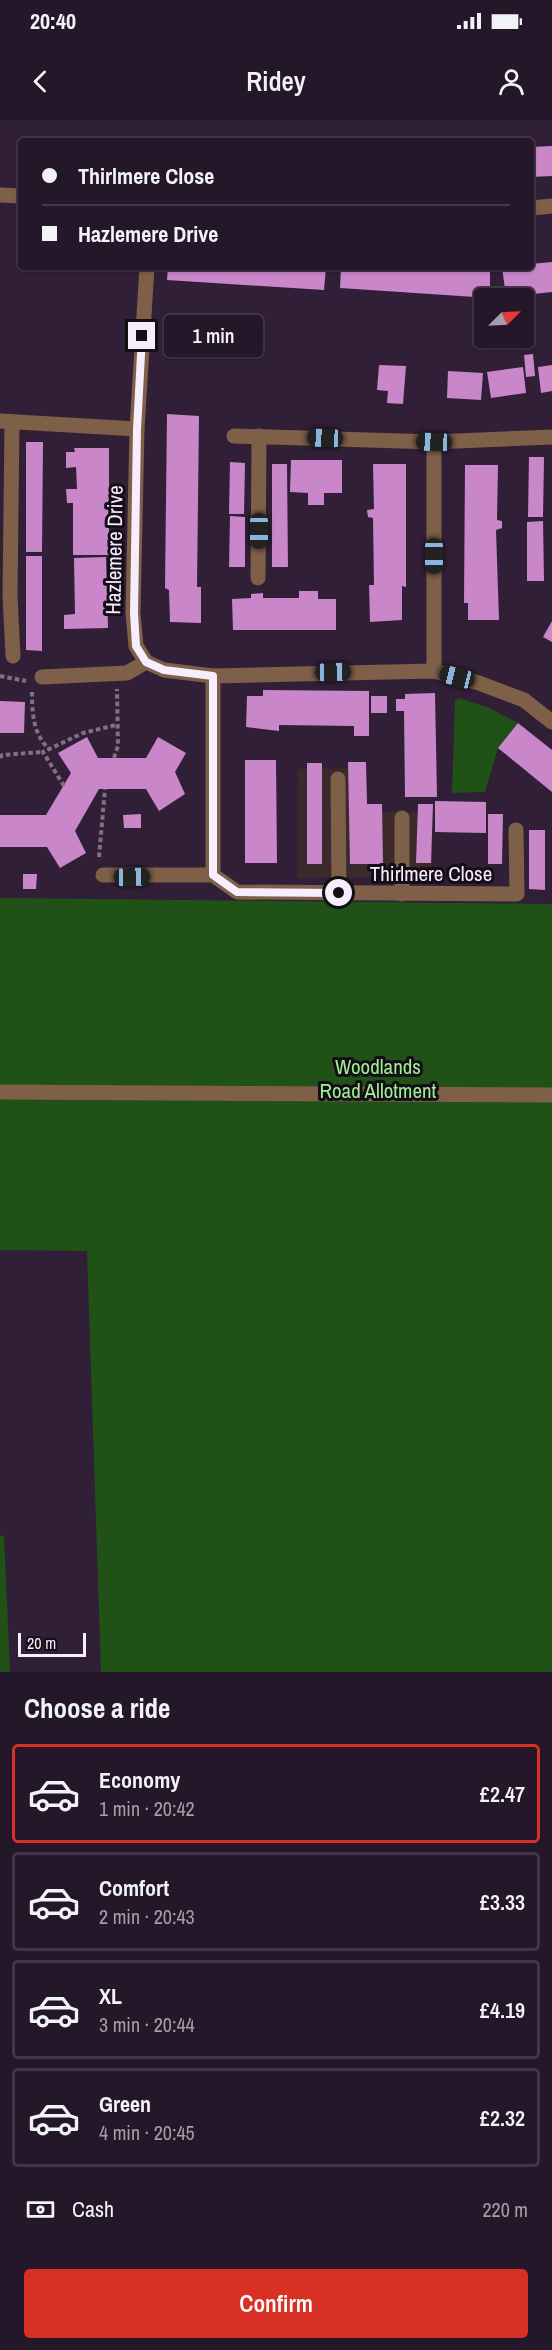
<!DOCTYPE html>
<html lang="en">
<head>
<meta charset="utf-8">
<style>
	body { margin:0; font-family:"Archivo Narrow",sans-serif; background:#2d2032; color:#f1f3f6; height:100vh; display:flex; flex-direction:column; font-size:22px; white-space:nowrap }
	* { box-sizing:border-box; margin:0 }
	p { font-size:20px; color:#a39fa8 }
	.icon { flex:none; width:33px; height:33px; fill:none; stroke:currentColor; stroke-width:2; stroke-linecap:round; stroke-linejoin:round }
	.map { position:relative; height:1552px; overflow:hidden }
	.panel { display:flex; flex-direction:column; background:#25172a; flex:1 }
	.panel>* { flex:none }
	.guide { position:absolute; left:18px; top:18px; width:516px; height:132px; border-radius:6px; box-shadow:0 2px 4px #0004,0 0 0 2px #423647; display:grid; align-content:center; height:132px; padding:0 24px; background:#25172a }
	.needle { width:39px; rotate:66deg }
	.controls { position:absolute; left:474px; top:168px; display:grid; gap:12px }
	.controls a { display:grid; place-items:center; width:60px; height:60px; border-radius:6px; background:#25172a; box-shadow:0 2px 4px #0004,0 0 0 2px #423647; font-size:30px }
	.scale { position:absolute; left:18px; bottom:15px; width:68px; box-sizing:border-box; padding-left:6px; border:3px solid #f8edfd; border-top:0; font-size:16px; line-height:21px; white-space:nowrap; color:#f8edfd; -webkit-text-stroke:4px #140d18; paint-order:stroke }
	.end { position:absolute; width:27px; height:27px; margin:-14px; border:8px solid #f8edfd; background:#111; box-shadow:0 0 0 3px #111 }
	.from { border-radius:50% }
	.bubble { position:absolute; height:42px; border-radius:6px; background:#25172a; box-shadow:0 2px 4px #0004,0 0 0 2px #423647; font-size:20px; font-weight:600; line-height:42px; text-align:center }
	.car { position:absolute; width:18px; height:36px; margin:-18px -9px; border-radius:8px; box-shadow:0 0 4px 2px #0007; background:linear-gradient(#222 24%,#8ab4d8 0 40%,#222 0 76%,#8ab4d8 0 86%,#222 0) }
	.guide b { display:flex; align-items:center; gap:21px; height:57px; font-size:22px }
	.guide b+b { border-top:2px solid #423647 }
	.guide i { width:15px; height:15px; background:#f1f3f6 }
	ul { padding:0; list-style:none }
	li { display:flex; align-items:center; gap:18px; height:99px; margin:0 12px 9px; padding:0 12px; border:3px solid #423647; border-radius:6px }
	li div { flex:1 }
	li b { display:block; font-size:22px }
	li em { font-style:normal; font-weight:600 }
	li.current { border-color:#d93025 }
	li>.icon { width:54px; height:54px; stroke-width:1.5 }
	h2 { padding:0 24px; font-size:27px; line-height:72px }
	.pay { display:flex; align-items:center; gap:15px; height:66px; padding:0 24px; font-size:22px }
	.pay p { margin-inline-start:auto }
	.button { display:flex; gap:12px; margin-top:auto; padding:12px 24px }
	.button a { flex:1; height:69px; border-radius:6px; background:#d93025; color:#fff; font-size:24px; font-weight:600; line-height:69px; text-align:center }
	.status { display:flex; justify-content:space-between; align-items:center; height:42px; padding:0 30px; background:#25172a; direction:ltr }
	.status svg { height:16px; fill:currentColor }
	header { display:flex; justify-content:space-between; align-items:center; height:78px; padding:0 24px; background:#25172a; font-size:27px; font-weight:600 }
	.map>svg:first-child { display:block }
	.industrial { fill:#3c292c }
	.green { fill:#205117 }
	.building { fill:#c986c9 }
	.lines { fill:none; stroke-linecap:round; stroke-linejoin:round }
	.path { stroke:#807086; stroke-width:4; stroke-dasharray:4.5 3; stroke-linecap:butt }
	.minor { stroke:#7e5f47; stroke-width:15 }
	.route { stroke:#f8edfd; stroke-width:8 }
	.labels { text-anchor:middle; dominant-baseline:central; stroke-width:6; stroke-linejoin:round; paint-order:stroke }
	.street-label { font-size:21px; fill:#f8edfd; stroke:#140d18 }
	.park-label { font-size:21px; fill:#9ef08f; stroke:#140d18 }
</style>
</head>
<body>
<div class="status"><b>20:40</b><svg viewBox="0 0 49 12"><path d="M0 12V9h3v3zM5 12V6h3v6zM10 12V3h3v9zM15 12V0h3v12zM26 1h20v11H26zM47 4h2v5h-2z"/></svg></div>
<header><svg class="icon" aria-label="back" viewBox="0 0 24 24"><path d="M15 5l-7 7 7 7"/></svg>Ridey<svg class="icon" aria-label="person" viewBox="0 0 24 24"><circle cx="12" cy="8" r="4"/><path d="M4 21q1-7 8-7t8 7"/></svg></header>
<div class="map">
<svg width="552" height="1552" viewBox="0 0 552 1552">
	<rect width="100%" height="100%" fill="#311f38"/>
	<polygon class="industrial" points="365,648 365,697 382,698 382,692 432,692 432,757 297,758 298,649"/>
	<g class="green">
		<polygon points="458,578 487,587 518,603 498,628 485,672 452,673 455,581"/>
		<polygon points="0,778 552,784 552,1552 101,1552 87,1131 0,1130"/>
		<polygon points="4,1415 10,1552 0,1552 0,1416"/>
	</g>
	<g class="building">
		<polygon points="182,16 273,19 273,21 182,21"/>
		<polygon points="552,26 552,56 531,57 531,27"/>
		<polygon points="552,142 552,172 506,177 502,147 531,147 531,144"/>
		<polygon points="168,147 326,147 324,170 167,160"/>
		<polygon points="341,147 431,147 490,151 490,178 340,168"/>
		<polygon points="533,234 535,256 526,257 524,235"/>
		<polygon points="379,245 406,246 403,284 387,283 388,271 377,270"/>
		<polygon points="552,245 552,271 541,273 538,247"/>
		<polygon points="523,247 526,273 491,278 487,252"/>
		<polygon points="448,251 483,253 481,280 447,278"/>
		<polygon points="167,294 199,296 197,467 201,467 201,503 170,502 169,470 165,468"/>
		<polygon points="26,322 43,322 42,432 26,432"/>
		<polygon points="74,328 109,328 109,435 73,435 73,383 67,383 66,369 77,369 76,347 66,348 66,332 75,332"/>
		<polygon points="529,337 544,337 543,397 528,397"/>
		<polygon points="291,340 342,340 342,373 324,373 324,385 308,385 308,373 290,372"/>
		<polygon points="230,342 245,343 244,394 229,394"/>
		<polygon points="272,344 287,344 288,447 272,447"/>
		<polygon points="373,344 406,344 406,467 402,466 402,500 370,502 369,465 374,465 373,398 368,397 367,390 374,389"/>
		<polygon points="465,345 498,345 497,400 502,401 502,408 496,410 499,500 468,500 468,483 464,483"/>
		<polygon points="230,396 245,397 245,447 229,447"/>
		<polygon points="543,401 544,461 527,461 527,402"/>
		<polygon points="26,436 42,436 42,531 26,530"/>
		<polygon points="106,437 108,508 64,509 64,495 75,494 74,438"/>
		<polygon points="299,471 318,471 318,479 336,479 336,510 233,510 232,479 251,478 251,474 263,473 263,478 299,478"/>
		<polygon points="552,501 552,522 543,517"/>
		<polygon points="263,570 369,571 369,616 354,616 354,606 279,605 279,611 246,607 247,576 263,576"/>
		<polygon points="435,573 437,677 405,677 404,591 396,591 396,579 405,579 405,574"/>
		<rect x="371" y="576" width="16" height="17"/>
		<polygon points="0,581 25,582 24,613 0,613"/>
		<polygon points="518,603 552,630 552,672 498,628"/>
		<polygon points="87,617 98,638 146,638 158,617 186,633 175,652 185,674 159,691 146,669 99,669 75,711 86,733 60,748 47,727 0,727 0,695 46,695 71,653 58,633"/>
		<polygon points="245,640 276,640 277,743 245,743"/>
		<polygon points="348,642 366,642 367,684 382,684 383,744 350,744"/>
		<rect x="307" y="643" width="15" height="101"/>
		<polygon points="435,681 486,682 486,713 435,712"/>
		<polygon points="418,684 433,684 431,743 416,743"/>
		<polygon points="141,694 141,708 124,708 123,695"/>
		<polygon points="488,694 503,694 502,744 488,744"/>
		<polygon points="529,710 545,710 545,770 529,769"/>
		<polygon points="23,754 37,754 36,769 23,769"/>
	</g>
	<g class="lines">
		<g class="path">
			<polyline points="0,556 26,561"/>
			<path d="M32 572C32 593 33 614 49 629"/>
			<polyline points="0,638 2,635 43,632"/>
			<polyline points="114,638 118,626 117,569"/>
			<polyline points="64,666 43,632 83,613 116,605"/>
			<polyline points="99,737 105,669"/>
		</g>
		<g class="minor">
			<polyline points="0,75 21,76"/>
			<polyline points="531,88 552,86"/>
			<polyline points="147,147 137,309 133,493 136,526 146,542 164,550 213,556 434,551 479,563 524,580 552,602"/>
			<polyline points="0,301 137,309"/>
			<polyline points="12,302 10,476 13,536"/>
			<polyline points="234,316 434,322 552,317"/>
			<polyline points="434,322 434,551"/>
			<polyline points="258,458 259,316"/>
			<polyline points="42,557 127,553 146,542"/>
			<polyline points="338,659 339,773"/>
			<polyline points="402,698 402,774"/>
			<polyline points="103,755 213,755 237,772 517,774 516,710"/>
			<polyline points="213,755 213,556"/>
			<polyline points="0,972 552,975"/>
		</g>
	</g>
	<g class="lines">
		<polyline class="route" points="142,216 137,309 134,493 136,526 146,542 164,550 213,556 213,755 237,772 339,773"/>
	</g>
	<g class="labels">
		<g class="street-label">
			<text transform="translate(114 430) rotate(-89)">Hazlemere Drive</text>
			<text x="431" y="753">Thirlmere Close</text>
		</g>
		<g class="park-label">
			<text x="378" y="946">Woodlands<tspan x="378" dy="24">Road Allotment</tspan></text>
		</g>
	</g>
</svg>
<div class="controls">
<a><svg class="needle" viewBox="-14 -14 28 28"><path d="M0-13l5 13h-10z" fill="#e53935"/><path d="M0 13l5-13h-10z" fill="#a39fa8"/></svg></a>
</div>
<div class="scale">20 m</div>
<i class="end from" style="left:339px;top:773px"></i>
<i class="end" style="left:142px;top:216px"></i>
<div class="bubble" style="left:164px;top:195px;width:99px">1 min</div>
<i class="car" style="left:325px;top:318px;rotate:272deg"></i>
<i class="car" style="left:434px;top:322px;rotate:272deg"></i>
<i class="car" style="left:259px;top:411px;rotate:180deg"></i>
<i class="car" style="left:434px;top:436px;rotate:180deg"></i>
<i class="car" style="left:333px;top:552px;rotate:89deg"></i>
<i class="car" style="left:457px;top:557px;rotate:284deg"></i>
<i class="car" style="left:132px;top:757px;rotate:89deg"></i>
<div class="guide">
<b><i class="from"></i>Thirlmere Close</b>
<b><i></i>Hazlemere Drive</b>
</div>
</div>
<section class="panel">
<h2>Choose a ride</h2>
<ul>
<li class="current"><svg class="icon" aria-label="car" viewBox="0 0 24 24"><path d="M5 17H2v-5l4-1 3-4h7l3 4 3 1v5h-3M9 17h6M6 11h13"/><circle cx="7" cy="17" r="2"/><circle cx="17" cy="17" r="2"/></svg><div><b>Economy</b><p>1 min · 20:42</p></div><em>£2.47</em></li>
<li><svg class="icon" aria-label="car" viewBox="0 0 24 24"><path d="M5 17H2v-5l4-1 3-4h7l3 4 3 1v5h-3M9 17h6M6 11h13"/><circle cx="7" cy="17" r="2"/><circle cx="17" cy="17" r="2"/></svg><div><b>Comfort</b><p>2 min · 20:43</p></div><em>£3.33</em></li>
<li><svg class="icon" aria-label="car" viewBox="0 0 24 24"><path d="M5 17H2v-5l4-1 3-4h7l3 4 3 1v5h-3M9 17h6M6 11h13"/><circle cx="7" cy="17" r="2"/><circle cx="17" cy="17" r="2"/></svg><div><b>XL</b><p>3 min · 20:44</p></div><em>£4.19</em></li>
<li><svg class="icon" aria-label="car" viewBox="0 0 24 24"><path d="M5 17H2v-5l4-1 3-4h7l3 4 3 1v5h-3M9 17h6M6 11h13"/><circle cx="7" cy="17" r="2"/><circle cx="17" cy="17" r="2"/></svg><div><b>Green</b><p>4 min · 20:45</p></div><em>£2.32</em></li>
</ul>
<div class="pay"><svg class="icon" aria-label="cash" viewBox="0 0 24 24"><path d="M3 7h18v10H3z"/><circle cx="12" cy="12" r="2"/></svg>Cash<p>220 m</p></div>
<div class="button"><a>Confirm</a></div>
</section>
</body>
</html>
